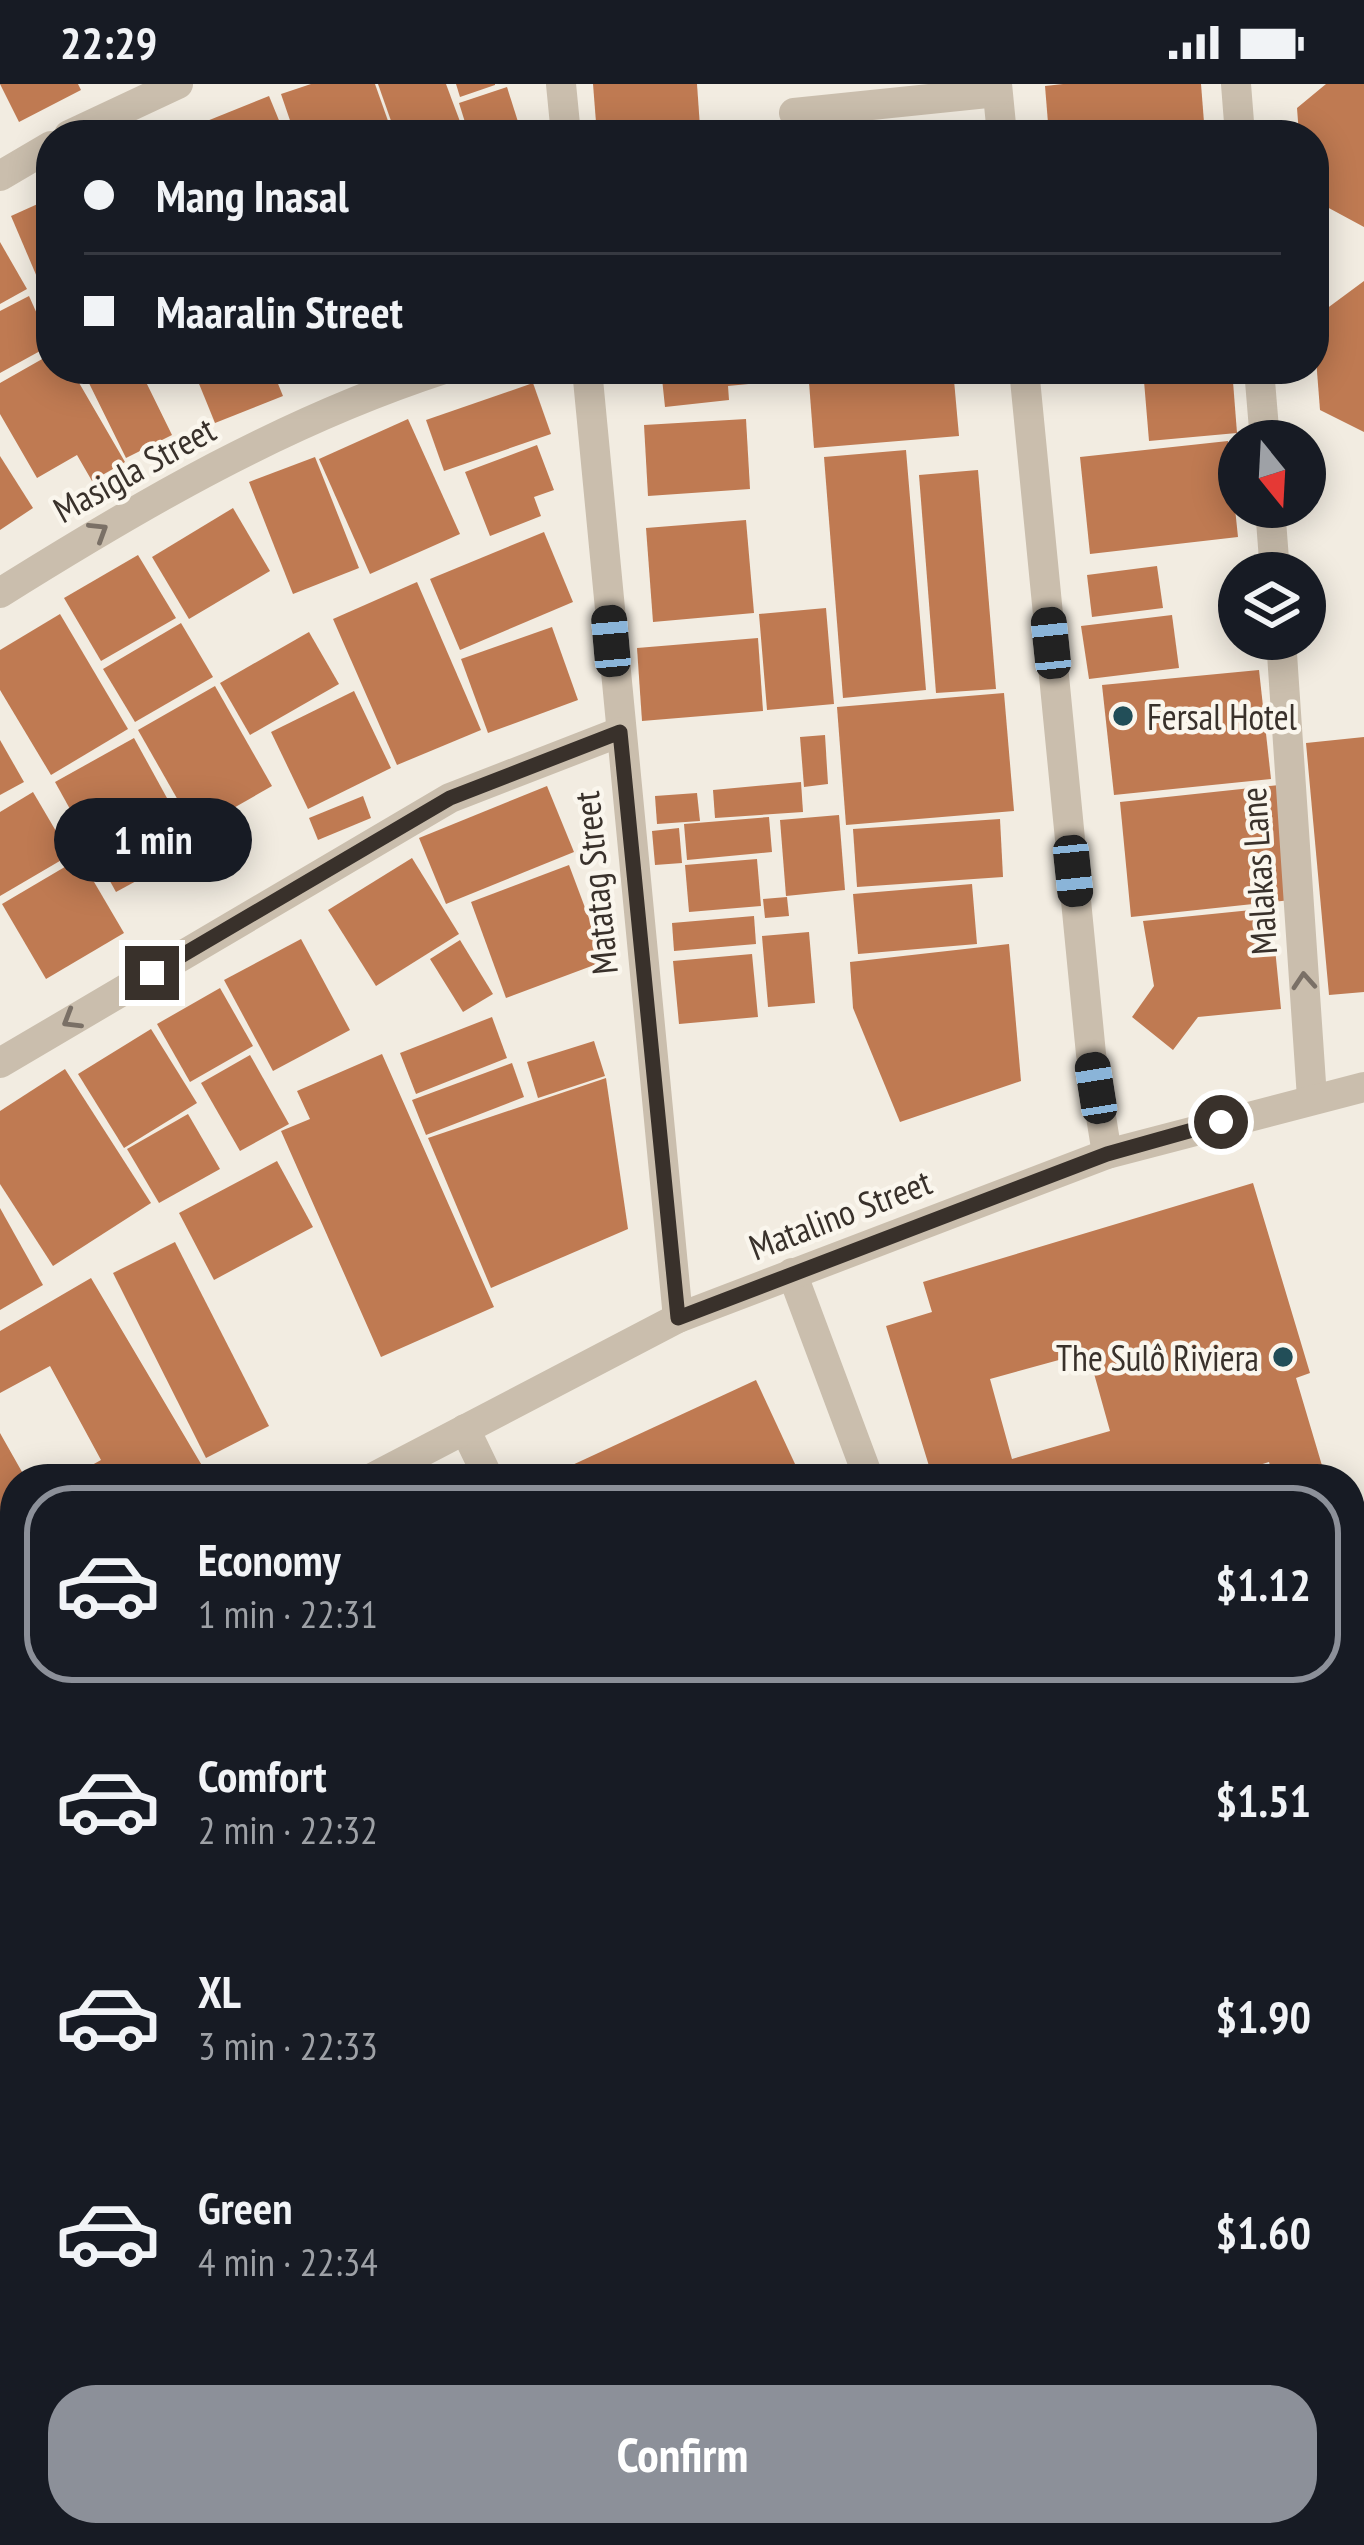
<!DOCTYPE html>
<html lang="en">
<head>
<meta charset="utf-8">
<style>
	body { margin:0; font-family:"PT Sans Narrow",sans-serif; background:#20242c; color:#f1f3f6; height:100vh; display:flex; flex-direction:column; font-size:45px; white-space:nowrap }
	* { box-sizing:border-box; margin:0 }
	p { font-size:39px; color:#9ea1a6 }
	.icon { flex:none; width:66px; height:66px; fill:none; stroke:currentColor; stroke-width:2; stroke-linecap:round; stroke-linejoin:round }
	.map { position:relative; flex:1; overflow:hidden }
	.drawer { position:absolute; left:0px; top:1380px; width:1365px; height:1083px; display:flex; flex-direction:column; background:#171b24; border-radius:48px 48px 0 0; box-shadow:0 6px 30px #0003 }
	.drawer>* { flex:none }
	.banner { position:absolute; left:36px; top:36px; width:1293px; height:264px; border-radius:48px; box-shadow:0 6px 30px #0003; display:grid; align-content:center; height:264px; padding:0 48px; background:#171b24 }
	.needle { width:78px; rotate:162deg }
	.fabs { position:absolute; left:1218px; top:336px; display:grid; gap:24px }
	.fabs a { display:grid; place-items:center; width:108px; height:108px; border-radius:50%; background:#171b24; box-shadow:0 6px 30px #0003; font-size:60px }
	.end { position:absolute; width:54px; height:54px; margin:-27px; border:15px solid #39312b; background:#fff; box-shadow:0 0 0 6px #fff }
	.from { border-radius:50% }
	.bubble { position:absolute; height:84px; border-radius:42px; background:#171b24; box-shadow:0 6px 30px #0003; font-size:39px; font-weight:700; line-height:84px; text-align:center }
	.car { position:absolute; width:36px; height:72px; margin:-36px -18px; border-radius:15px; box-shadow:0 0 9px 3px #0007; background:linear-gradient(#222 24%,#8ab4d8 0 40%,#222 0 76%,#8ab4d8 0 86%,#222 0) }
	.banner b { display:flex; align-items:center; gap:42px; height:114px; font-size:45px }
	.banner b+b { border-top:3px solid #363941 }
	.banner i { width:30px; height:30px; background:#f1f3f6 }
	ul { padding:21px 0 0; list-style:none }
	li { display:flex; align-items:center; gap:36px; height:198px; margin:0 24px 18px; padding:0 24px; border:6px solid transparent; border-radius:48px }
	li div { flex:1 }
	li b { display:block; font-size:45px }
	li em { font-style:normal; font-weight:700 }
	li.selected { border-color:#8c9099 }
	li>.icon { width:108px; height:108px; stroke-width:1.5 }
	.action { display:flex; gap:24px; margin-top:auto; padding:24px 48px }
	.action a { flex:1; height:138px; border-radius:48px; background:#8c9099; color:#fff; font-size:48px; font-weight:700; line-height:138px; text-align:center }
	.status { display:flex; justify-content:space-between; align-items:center; height:84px; padding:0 60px; background:#171b24; direction:ltr }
	.status svg { height:33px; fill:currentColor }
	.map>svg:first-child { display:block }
	.building { fill:#bf7a52; fill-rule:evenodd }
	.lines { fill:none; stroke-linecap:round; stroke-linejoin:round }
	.minor { stroke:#cabead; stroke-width:30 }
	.oneway { stroke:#7a7066 }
	.route { stroke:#39312b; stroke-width:15 }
	.poi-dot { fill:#224e58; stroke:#faf6ed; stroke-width:4.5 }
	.labels { text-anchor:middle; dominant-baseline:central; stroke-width:9; stroke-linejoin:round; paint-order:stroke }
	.street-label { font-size:36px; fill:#39312b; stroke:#faf6ed }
	.poi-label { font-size:36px; fill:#39312b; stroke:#faf6ed; text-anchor:start }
</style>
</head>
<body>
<div class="status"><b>22:29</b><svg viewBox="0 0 49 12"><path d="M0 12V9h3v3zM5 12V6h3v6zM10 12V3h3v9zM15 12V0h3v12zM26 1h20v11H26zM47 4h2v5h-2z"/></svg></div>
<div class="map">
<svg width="1364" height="2461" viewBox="0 0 1364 2461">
	<rect width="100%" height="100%" fill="#f2ece1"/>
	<g class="building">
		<polygon points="0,0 78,0 81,6 19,38"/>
		<polygon points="311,0 375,0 393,51 295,51 281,10"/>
		<polygon points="378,0 446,0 465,51 396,51"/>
		<polygon points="456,0 495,0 495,1 460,13"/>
		<polygon points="593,0 697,0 700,43 597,51"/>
		<polygon points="1063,0 1201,0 1205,51 1049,51 1045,2"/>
		<polygon points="1326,0 1364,0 1364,143 1314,116 1314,51 1299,51 1297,24"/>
		<polygon points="507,3 520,44 469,51 459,19"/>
		<polygon points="269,12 285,51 189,51 187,45"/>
		<polygon points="51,114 51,187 37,193 11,132"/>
		<polygon points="0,158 27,205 0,220"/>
		<polygon points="1364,197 1364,348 1320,326 1314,249 1314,234"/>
		<polygon points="29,212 51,261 0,289 0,227"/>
		<polygon points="51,270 51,285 71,285 125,378 92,397 77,371 37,394 0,330 0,299"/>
		<polygon points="82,285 168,285 145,296 172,351 126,374"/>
		<polygon points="193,285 272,285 283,312 215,339"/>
		<polygon points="661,285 767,285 768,298 728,302 729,316 665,323"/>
		<polygon points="808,285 953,285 959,352 814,364"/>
		<polygon points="1143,285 1232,285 1237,349 1149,357"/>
		<polygon points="533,299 551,350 444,387 426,336"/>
		<polygon points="408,335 460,450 370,490 319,375"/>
		<polygon points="746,335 750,405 648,412 644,341"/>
		<polygon points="1228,357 1238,453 1090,470 1080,373"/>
		<polygon points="537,361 554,406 534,413 541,432 490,452 465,388"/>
		<polygon points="906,366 926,606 843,614 824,373"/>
		<polygon points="0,372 33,424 0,446"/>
		<polygon points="315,373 359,484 293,510 249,398"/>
		<polygon points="978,386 996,605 936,609 919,391"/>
		<polygon points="233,424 270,487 189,535 152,473"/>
		<polygon points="746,436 754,529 653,538 646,444"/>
		<polygon points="544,448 573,518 460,566 430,495"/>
		<polygon points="138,471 176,534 101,577 64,514"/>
		<polygon points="1157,482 1163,524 1092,533 1087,491"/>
		<polygon points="417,498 481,646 397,681 333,535"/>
		<polygon points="826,524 834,620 767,626 759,530"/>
		<polygon points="60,530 128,645 51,691 0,606 0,566"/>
		<polygon points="1172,531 1179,584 1089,595 1081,542"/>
		<polygon points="181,539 213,593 135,638 103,585"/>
		<polygon points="552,543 578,616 488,649 461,575"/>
		<polygon points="309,548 339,600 250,651 220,599"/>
		<polygon points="758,554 763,627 642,637 637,564"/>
		<polygon points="1259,586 1271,695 1114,711 1102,601"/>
		<polygon points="215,602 272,702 195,746 138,646"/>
		<polygon points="354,607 391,684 308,725 271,648"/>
		<polygon points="1004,609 1014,727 846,741 837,623"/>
		<polygon points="825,651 828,700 804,703 800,653"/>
		<polygon points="1364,653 1364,908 1329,911 1306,659"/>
		<polygon points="134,654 195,765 116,808 55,698"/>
		<polygon points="0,656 24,698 0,711"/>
		<polygon points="801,698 803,728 715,734 713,706"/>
		<polygon points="1279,701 1291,816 1131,833 1120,718"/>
		<polygon points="547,702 574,768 446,820 419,754"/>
		<polygon points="33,708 70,771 0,812 0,728"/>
		<polygon points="697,709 700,737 657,740 655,712"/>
		<polygon points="363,712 371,734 318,756 309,734"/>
		<polygon points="839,731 845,806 786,812 780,736"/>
		<polygon points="769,733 772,768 687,776 684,740"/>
		<polygon points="1000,735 1003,793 857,803 853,745"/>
		<polygon points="679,744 682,779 655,781 652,747"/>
		<polygon points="80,774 124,849 46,895 2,820"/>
		<polygon points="412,774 459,850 376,902 328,826"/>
		<polygon points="757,775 761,822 689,828 685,781"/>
		<polygon points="569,781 605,877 506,914 471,818"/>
		<polygon points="972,800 977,860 858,870 853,810"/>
		<polygon points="787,813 789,832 765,834 763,815"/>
		<polygon points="1271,824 1281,925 1198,933 1173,966 1132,933 1154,902 1143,837"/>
		<polygon points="754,832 756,860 674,867 672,839"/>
		<polygon points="809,848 815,919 768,923 762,852"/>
		<polygon points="301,855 350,946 273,987 224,896"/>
		<polygon points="460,856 493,910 463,928 430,875"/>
		<polygon points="1009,860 1021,997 900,1038 853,924 850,878"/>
		<polygon points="752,870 758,933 679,940 673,877"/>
		<polygon points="220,904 253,962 190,998 157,940"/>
		<polygon points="492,933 507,974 416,1010 400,969"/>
		<polygon points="151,945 197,1019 124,1064 78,990"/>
		<polygon points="594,957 605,992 538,1014 527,978"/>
		<polygon points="382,970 494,1223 381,1273 281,1047 310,1035 297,1007"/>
		<polygon points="250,971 289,1040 240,1067 201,999"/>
		<polygon points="512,979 524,1013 426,1051 412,1016"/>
		<polygon points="65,985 151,1119 53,1182 0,1100 0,1027"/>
		<polygon points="606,994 628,1145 491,1204 428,1054"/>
		<polygon points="188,1030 220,1085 159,1119 127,1065"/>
		<polygon points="277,1077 313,1143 214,1196 179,1129"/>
		<path d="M1253 1099 1310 1289 1296 1294 1326 1395H1274L1269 1378 1214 1395H933L886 1242 932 1228 923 1198ZM1088 1268 1110 1347 1012 1375 990 1295Z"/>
		<polygon points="0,1124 43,1201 0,1226"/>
		<polygon points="175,1158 269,1342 206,1374 113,1189"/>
		<polygon points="91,1194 207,1390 199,1395 67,1395 101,1376 50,1282 0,1309 0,1247"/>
		<polygon points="756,1296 802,1395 542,1395"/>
		<polygon points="0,1349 26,1395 15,1395 15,1502 0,1511"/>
		<polygon points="1364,1496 1364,1654 1350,1656 1350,1500"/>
		<polygon points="1364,1768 1364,1907 1350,1913 1350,1774"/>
		<polygon points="0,1869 15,1888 11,2054 0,2040"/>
		<polygon points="1350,2025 1354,2033 1364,2030 1364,2219 1350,2224"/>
		<polygon points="15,2153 15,2212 0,2194 0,2165"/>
		<polygon points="0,2335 15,2354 15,2391 0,2405"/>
		<polygon points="111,2448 430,2448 415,2461 122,2461"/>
		<polygon points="461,2448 487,2448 500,2461 447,2461"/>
		<polygon points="623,2448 859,2448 865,2461 628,2461"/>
		<polygon points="994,2448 1275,2448 1279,2461 999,2461"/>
	</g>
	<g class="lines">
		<g class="minor">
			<polyline points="561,0 566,51"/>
			<polyline points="997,0 1002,51"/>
			<polyline points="1236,0 1240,51"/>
			<polyline points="794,29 997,8"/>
			<polyline points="69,51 178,0"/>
			<polyline points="0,92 51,62"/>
			<polyline points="587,285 678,1234"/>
			<polyline points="1024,285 1091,970 1107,1070"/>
			<polyline points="1259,285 1265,357"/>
			<polyline points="1270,423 1275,489"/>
			<path d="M0 509C142 420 284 337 444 285"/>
			<polyline points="1281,555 1312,1014"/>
			<polyline points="0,979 450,714 620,648"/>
			<polyline points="792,1189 869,1395"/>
			<polyline points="465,1345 489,1395"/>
			<polyline points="370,1395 678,1234 1107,1070 1364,1003"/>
			<polyline points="1350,1440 1364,1435"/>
			<polyline points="0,1619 15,1609"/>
			<polyline points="1350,1678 1364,1675"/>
			<polyline points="0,1714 15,1735"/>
			<polyline points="0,2142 15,2131"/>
			<polyline points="0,2264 15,2280"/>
			<polyline points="514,2448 526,2461"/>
			<polyline points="907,2448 913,2461"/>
			<polyline points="0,2457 15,2443"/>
		</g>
	</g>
	<defs><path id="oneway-chevron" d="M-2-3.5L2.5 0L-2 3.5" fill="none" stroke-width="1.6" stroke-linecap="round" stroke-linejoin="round" transform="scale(3)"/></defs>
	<g class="oneway">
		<use href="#oneway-chevron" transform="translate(99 447) rotate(-32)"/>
		<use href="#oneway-chevron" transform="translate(1304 897) rotate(-94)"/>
		<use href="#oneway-chevron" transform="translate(71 936) rotate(149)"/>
	</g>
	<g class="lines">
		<polyline class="route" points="152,889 450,714 620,648 678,1234 1107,1070 1221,1038"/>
	</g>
	<g class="poi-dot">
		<circle cx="1123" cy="632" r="12"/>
		<circle cx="1283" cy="1273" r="12"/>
	</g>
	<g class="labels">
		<g class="street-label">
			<text transform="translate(134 385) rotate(-29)">Masigla Street</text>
			<text transform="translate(1258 787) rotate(-94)">Malakas Lane</text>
			<text transform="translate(595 799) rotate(-96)">Matatag Street</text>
			<text transform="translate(840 1130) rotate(-21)">Matalino Street</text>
		</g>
		<g class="poi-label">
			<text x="1147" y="632">Fersal Hotel</text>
			<text x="1259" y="1273" text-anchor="end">The Sulô Riviera</text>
		</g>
	</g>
</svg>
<div class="fabs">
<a><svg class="needle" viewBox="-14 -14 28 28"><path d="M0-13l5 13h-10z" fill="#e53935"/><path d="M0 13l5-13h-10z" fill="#9ea1a6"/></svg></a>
<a><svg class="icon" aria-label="layers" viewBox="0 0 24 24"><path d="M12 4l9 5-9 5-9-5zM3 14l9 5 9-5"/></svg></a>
</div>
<i class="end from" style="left:1221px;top:1038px"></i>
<i class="end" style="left:152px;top:889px"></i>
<div class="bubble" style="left:54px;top:714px;width:198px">1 min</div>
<i class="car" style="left:611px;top:557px;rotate:355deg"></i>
<i class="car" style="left:1051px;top:559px;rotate:354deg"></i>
<i class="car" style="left:1073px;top:787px;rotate:174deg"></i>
<i class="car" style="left:1096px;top:1004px;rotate:351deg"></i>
<div class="banner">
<b><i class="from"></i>Mang Inasal</b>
<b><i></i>Maaralin Street</b>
</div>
<section class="drawer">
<ul>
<li class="selected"><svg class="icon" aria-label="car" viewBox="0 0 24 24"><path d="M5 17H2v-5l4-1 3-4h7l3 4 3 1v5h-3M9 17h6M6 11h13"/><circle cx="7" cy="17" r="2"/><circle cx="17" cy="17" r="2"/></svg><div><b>Economy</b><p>1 min · 22:31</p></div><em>$1.12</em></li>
<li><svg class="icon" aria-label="car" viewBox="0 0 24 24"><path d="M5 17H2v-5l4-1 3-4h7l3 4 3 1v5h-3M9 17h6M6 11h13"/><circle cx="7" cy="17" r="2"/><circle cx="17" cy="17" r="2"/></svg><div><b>Comfort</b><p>2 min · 22:32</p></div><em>$1.51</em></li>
<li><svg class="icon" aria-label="car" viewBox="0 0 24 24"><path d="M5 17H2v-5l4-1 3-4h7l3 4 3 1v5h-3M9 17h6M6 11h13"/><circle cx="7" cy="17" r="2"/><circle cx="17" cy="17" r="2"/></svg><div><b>XL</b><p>3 min · 22:33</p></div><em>$1.90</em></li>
<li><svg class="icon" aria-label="car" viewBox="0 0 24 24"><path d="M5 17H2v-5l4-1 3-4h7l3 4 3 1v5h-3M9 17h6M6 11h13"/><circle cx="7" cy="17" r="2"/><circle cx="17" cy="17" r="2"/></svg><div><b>Green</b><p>4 min · 22:34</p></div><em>$1.60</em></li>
</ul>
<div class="action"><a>Confirm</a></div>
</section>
</div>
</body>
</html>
